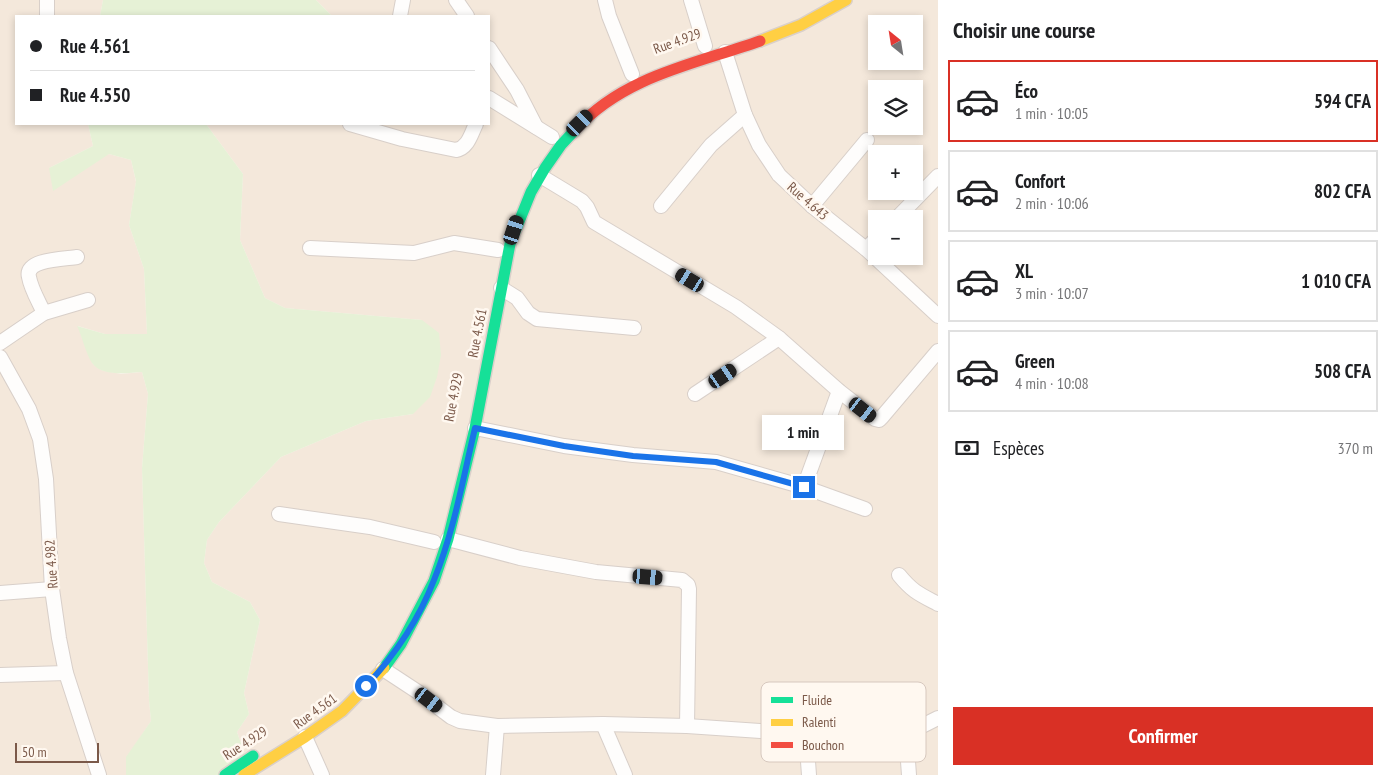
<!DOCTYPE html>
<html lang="fr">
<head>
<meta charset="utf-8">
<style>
	body { margin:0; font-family:"PT Sans Narrow",sans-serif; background:#f6f6f6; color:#202124; height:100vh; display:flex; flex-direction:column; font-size:19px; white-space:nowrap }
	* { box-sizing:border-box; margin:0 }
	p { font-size:16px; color:#757577 }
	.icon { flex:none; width:28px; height:28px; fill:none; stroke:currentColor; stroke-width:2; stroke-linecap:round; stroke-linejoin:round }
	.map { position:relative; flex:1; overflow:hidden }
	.drawer { display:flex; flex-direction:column; background:#fff; width:450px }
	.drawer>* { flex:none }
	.guide { position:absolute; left:15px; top:15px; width:475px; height:110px; border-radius:0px; box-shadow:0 2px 8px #0003; display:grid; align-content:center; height:110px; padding:0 15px; background:#fff }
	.needle { width:32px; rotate:330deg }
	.tools { position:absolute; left:868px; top:15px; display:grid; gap:10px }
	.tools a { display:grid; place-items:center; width:55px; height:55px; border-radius:0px; background:#fff; box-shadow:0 2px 8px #0003; font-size:25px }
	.scale { position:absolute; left:15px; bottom:12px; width:84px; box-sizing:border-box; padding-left:5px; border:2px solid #7b5949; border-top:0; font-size:14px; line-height:18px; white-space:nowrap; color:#7b5949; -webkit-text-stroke:4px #fff8f0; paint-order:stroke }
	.end { position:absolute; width:22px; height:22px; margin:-11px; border:6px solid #1a73e8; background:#fff; box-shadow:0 0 0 2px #fff }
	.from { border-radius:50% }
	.bubble { position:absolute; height:35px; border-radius:0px; background:#fff; box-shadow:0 2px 8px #0003; font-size:16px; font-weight:700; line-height:35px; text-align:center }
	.car { position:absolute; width:15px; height:30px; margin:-15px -8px; border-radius:6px; box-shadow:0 0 4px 1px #0007; background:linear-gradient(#222 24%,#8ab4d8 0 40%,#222 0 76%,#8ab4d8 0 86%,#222 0) }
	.guide b { display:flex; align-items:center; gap:18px; height:48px; font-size:19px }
	.guide b+b { border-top:1px solid #e0e0e0 }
	.guide i { width:12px; height:12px; background:#202124 }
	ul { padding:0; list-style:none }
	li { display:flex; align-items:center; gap:15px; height:82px; margin:0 10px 8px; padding:0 5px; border:2px solid #e0e0e0; border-radius:0px }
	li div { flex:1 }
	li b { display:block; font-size:19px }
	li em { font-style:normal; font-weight:700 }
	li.on { border-color:#d93025 }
	li>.icon { width:45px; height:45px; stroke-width:1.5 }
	h2 { padding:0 15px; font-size:22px; line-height:60px }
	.pay { display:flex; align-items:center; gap:12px; height:55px; padding:0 15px; font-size:19px }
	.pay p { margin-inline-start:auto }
	.button { display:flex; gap:10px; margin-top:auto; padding:10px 15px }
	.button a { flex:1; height:58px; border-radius:0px; background:#d93025; color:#fff; font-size:20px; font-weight:700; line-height:58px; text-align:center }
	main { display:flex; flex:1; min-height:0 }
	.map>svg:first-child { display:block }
	.residential { fill:#f4e8db; fill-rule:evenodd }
	.green { fill:#e6f1d6 }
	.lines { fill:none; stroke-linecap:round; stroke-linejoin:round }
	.street-casing { stroke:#d8cfc9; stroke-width:16 }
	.fast-casing { stroke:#dad0ca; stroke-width:14 }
	.slow-casing { stroke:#dad0ca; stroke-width:14 }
	.jam-casing { stroke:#dad0ca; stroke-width:14 }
	.street { stroke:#fefdfc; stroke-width:14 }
	.fast { stroke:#16e098; stroke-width:11 }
	.slow { stroke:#ffcf43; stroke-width:11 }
	.jam { stroke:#f24e42; stroke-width:11 }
	.route { stroke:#1a73e8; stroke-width:6 }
	.labels { text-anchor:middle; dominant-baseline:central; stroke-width:5; stroke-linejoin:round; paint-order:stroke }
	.street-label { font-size:14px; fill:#7b5949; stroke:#fff8f0 }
	.key { fill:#fff8f0; stroke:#d7c8be; stroke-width:1 }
	.key-label { font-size:14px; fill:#7b5949 }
</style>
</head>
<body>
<main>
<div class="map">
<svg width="938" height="775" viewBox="0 0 938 775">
	<rect width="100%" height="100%" fill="#f9f4ed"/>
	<g class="residential">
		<polygon points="0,0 103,0 100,16 16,16 16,124 88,124 93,146 49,168 109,154 131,160 136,182 129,225 144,269 147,334 105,334 78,326 93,364 101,370 121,374 142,372 148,394 142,468 149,700 151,721 127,757 126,775 0,775"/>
		<path d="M316 0H938V775H252L237 732 249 714 244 693 260 620 250 602 212 582 204 563 207 540 219 522 281 457 366 421 413 414 422 320 285 308 265 298 240 240 243 174 206 124H489V16H332ZM876 24H914V61H876ZM876 89H914V126H876ZM876 154H914V191H876ZM876 219H914V256H876Z"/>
	</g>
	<g class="green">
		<polygon points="103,0 316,0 332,16 100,16"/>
		<path d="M88 124H206L243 174 240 240 265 298 285 308 422 320 439 333 441 355 437 377 430 397 413 414 366 421 281 457 219 522 207 540 204 563 212 582 250 602 260 620 244 693 249 714 237 732 252 775H126V757L151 721 149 700 142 468 148 394 142 372C128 373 102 377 92 363 86 354 82 336 77 326L105 334H147L144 269 129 225 136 181 131 160 109 154 53 191 49 168 93 146Z"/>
	</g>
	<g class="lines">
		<g class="street-casing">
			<g id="street">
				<polyline points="456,0 467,16"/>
				<polyline points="605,0 609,16 632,74"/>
				<polyline points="691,0 705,46"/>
				<polyline points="47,16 47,0"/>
				<polyline points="400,16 403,0"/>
				<polyline points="489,48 517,90 536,127"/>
				<polyline points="725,52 745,115 759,145 779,175 812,206 866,249 938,316"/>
				<polyline points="489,98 552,137"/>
				<path d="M350 124 402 139 456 150C468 148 471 134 476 124"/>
				<polyline points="539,175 582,201 587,207 594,222 736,307 779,338 839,391 875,419 879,420 882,417 938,351"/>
				<polyline points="661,206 711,145 745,115"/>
				<polyline points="812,206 867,140"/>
				<polyline points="896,219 938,176"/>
				<polyline points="310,248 414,253 454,243 498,250"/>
				<polyline points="866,249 876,239"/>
				<polyline points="501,288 517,298 528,313 537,319 634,328"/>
				<path d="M44 313C39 302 31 289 29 277 24 259 65 259 77 257"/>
				<polyline points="0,343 44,313 88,300"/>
				<polyline points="0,357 29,409 40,439 46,479 52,589 59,638 66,673 99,775"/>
				<polyline points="695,394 779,338"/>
				<polyline points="475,428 564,446 633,455 716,462 804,487 865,509"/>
				<polyline points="804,487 839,391"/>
				<polyline points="279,514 370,527 434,542"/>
				<polyline points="448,539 520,558 596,572 682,580 688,585 689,589 687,726"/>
				<path d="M899 575C913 592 919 594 938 604"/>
				<polyline points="0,593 52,589"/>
				<polyline points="383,669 418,692 451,717 460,721 497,726 603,724 687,726 806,734"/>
				<polyline points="0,675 66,673"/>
				<polyline points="603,724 625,775"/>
				<polyline points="906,734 909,775"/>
				<polyline points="305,737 322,775"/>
				<polyline points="493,775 497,726"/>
				<polyline points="809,775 806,734 896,736 906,734 938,718"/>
			</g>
		</g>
		<g class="fast-casing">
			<g id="fast">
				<polyline points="384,668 401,644 434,581 448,539 475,428 510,244 531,192 545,168 561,145 576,129"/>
				<polyline points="225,775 253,756"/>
			</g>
		</g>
		<g class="slow-casing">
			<g id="slow">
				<polyline points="760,41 801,25 846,0"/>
				<polyline points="244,775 305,737 342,711 384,668"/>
			</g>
		</g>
		<g class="jam-casing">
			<path id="jam" d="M576 129C624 76 695 64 760 41"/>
		</g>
		<use href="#street" class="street"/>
		<use href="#fast" class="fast"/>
		<use href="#slow" class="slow"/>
		<use href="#jam" class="jam"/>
	</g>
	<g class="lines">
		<path class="route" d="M366 686C394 656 419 619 434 580 454 531 463 479 475 428L564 446 633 456 716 462 804 487"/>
	</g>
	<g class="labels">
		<g class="street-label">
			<text transform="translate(677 41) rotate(-20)">Rue 4.929</text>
			<text transform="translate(808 201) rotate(41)">Rue 4.643</text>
			<text transform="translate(477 333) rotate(-79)">Rue 4.561</text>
			<text transform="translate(453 397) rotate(-79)">Rue 4.929</text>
			<text transform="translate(51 564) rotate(-94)">Rue 4.982</text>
			<text transform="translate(315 711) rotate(-36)">Rue 4.561</text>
			<text transform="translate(245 743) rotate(-33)">Rue 4.929</text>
		</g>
	</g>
	<rect x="761" y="682" width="165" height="80" rx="8" class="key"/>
	<rect x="771" y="697" width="22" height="6" fill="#16e098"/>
	<rect x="771" y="719" width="22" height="7" fill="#ffcf43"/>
	<rect x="771" y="742" width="22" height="6" fill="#f24e42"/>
	<g class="key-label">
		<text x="802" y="705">Fluide</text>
		<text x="802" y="727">Ralenti</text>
		<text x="802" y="750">Bouchon</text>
	</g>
</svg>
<div class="tools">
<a><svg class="needle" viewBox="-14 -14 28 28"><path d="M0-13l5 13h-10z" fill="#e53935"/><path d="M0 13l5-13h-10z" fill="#757577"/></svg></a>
<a><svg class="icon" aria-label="layers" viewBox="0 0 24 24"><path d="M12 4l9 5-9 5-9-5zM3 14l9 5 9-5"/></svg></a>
<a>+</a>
<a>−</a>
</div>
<div class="scale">50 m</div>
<i class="end from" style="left:366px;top:686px"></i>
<i class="end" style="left:804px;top:487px"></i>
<div class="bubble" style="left:762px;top:415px;width:82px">1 min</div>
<i class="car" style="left:580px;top:123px;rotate:45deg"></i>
<i class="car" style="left:514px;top:230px;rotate:18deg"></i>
<i class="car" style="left:690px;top:280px;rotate:301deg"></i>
<i class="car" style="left:723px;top:376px;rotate:56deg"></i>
<i class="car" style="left:863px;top:410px;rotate:128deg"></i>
<i class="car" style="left:648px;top:577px;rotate:95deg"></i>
<i class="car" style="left:429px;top:700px;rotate:127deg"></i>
<div class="guide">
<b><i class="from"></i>Rue 4.561</b>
<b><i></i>Rue 4.550</b>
</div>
</div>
<section class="drawer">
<h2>Choisir une course</h2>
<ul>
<li class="on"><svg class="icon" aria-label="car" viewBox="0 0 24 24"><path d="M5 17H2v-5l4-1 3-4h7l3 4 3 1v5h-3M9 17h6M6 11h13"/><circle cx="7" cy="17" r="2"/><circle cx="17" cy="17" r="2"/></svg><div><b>Éco</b><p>1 min · 10:05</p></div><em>594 CFA</em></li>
<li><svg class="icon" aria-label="car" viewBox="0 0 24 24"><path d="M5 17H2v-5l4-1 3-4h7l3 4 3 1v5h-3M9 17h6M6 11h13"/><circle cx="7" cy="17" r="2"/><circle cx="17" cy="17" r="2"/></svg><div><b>Confort</b><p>2 min · 10:06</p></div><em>802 CFA</em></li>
<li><svg class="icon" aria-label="car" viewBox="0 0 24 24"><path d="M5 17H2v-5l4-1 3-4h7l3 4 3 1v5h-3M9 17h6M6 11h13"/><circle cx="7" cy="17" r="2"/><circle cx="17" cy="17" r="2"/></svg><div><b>XL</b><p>3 min · 10:07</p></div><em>1 010 CFA</em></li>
<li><svg class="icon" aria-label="car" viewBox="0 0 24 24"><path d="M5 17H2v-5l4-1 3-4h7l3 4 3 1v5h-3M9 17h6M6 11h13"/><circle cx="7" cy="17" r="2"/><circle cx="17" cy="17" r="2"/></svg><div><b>Green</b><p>4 min · 10:08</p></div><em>508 CFA</em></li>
</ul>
<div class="pay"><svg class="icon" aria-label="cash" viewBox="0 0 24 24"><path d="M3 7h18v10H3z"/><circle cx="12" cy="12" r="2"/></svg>Espèces<p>370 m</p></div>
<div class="button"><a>Confirmer</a></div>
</section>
</main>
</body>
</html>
